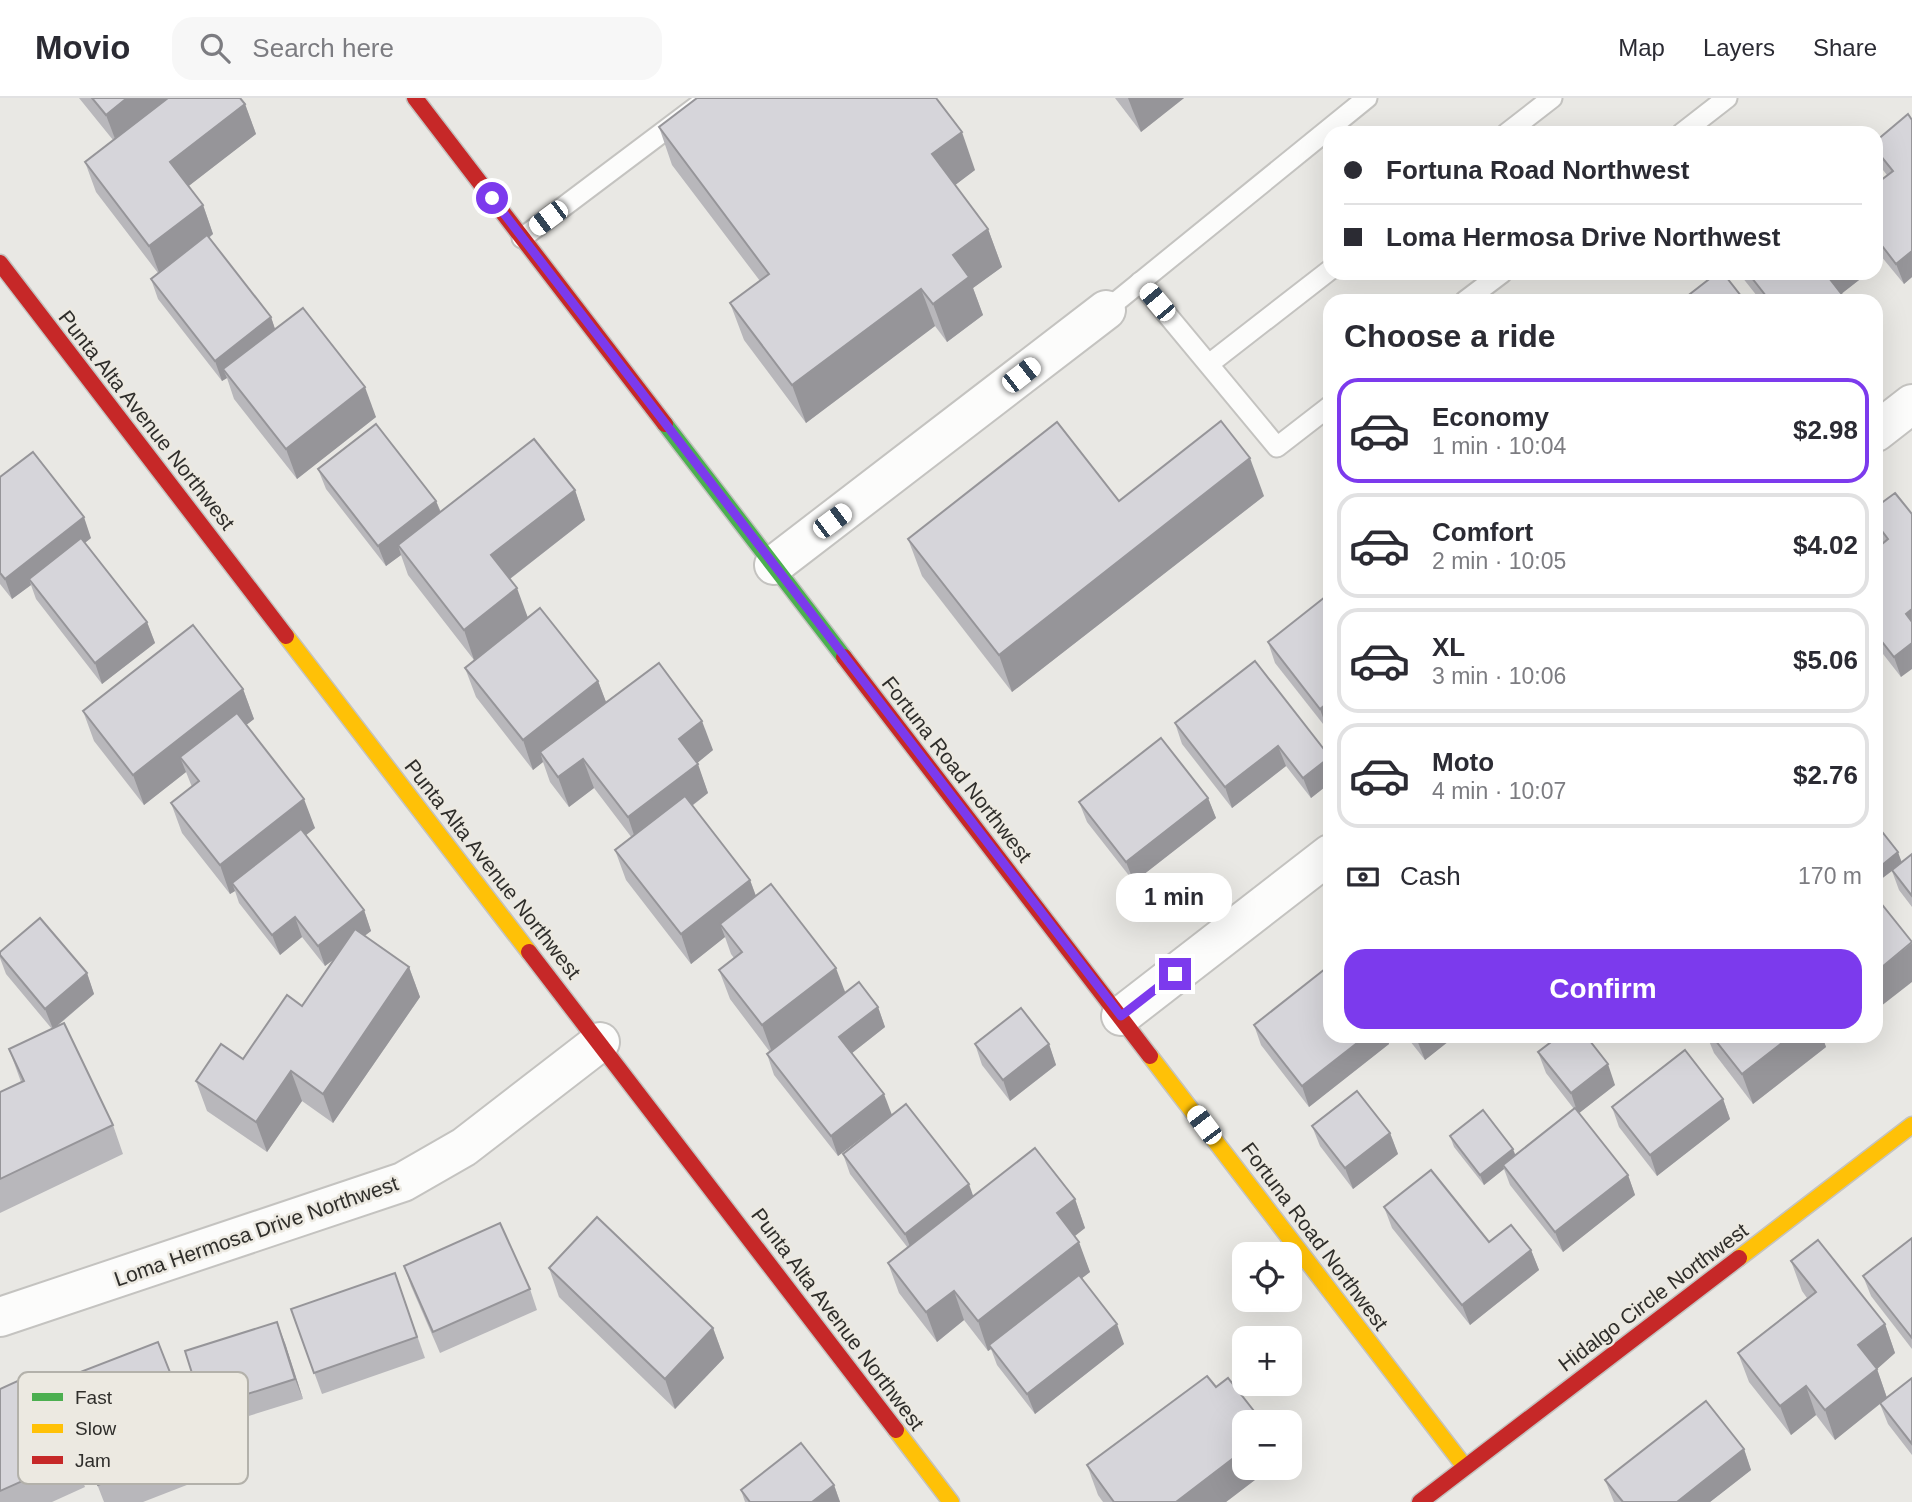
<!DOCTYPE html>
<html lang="en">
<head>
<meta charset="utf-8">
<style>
	body { margin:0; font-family:Arial,sans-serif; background:#f7f7f7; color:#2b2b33; height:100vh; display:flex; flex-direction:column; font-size:26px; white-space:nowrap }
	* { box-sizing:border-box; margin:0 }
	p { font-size:23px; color:#7c7c81 }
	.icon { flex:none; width:38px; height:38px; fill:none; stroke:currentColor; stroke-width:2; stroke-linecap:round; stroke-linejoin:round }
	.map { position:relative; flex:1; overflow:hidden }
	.sheet { position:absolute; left:1323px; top:196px; width:560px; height:749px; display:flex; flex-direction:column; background:#fff; border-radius:21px; box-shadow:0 7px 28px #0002 }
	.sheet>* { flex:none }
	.guide { position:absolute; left:1323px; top:28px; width:560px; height:154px; border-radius:21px; box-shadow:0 7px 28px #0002; display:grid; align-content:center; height:154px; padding:0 21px; background:#fff }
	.controls { position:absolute; left:1232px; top:1144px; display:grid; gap:14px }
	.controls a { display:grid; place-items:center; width:70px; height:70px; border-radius:14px; background:#fff; box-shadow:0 7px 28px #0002; font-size:35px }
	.end { position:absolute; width:32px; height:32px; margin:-16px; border:9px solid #7c3aed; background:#fff; box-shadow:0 0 0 4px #fff }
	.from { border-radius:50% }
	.bubble { position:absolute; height:49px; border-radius:21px; background:#fff; box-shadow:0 7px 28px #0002; font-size:23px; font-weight:700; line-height:49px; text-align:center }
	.car { position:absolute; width:21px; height:42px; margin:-21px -10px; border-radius:9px; box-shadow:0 0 5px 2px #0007; background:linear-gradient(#fff 24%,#345 0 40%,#fff 0 76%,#345 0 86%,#fff 0) }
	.guide b { display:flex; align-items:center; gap:24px; height:66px; font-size:26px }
	.guide b+b { border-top:2px solid #e1e1e2 }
	.guide i { width:18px; height:18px; background:#2b2b33 }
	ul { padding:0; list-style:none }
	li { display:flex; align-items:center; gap:21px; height:105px; margin:0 14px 10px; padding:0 7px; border:4px solid #e1e1e2; border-radius:21px }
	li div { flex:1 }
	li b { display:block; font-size:26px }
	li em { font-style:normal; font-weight:700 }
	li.current { border-color:#7c3aed }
	li>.icon { width:63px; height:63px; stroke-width:1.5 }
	h2 { padding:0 21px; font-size:32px; line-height:84px }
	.pay { display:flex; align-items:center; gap:18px; height:77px; padding:0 21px; font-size:26px }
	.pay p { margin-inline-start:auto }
	.action { display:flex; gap:14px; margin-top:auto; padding:14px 21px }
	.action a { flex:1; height:80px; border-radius:21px; background:#7c3aed; color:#fff; font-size:28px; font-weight:700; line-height:80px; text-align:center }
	header { display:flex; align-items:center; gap:42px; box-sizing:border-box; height:98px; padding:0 35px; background:#fff; border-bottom:2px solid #e1e1e2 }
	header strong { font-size:33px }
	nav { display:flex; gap:38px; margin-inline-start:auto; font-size:24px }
	.search { width:490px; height:63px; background:#f7f7f7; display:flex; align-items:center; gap:18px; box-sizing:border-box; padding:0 24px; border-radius:21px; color:#7c7c81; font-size:26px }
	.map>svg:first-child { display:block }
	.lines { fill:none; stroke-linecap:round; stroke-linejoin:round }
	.lane-casing { stroke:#c4c3c0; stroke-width:23 }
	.street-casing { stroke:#c4c3c0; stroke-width:42 }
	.fast-casing { stroke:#c4c3c0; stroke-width:19 }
	.slow-casing { stroke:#c4c3c0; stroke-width:19 }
	.jam-casing { stroke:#c4c3c0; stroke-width:19 }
	.lane { stroke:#fcfcfb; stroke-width:19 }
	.street { stroke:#fcfcfb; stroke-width:38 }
	.fast { stroke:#4caf50; stroke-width:16 }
	.slow { stroke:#ffc107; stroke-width:16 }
	.jam { stroke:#c62828; stroke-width:16 }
	.wall { fill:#b8b7bb }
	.shaded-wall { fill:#969599 }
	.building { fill:#d6d5da; stroke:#969599; stroke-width:2 }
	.route { stroke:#7c3aed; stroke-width:9 }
	.labels { text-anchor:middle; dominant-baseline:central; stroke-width:5; stroke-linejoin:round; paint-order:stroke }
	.street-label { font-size:21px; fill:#2f2e2b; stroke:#ece9e1 }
	.key { fill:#ece9e1; stroke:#b3b1aa; stroke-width:2 }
	.key-label { font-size:19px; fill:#2f2e2b }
</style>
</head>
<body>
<header>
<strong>Movio</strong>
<div class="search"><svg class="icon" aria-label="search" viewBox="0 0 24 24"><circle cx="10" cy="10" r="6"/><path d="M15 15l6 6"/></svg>Search here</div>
<nav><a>Map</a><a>Layers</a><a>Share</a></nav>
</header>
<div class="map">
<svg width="1912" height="1404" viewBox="0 0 1912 1404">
	<rect width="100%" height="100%" fill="#e9e8e4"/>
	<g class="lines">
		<g class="lane-casing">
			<g id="lane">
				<polyline points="1507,35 1552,0"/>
				<polyline points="1682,35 1727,0"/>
				<polyline points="522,140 708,0"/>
				<polyline points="1140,184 1277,349 1330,308"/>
				<polyline points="1465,203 1502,175"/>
				<polyline points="1106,212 1367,0"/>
				<polyline points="1209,266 1330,172"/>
			</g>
		</g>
		<g class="street-casing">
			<g id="street">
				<polyline points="1876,334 1912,306"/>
				<polyline points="774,467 1106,212"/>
				<polyline points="1121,918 1330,756"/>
				<polyline points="0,1219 403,1084 464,1049 600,944"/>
			</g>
		</g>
		<g class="fast-casing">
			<polyline id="fast" points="665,326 844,559"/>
		</g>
		<g class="slow-casing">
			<g id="slow">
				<polyline points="286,538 529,854"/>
				<polyline points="1150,958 1465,1369"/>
				<polyline points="1739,1160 1912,1027"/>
				<polyline points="896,1332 951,1404"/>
			</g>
		</g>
		<g class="jam-casing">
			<g id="jam">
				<polyline points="415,0 665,326"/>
				<polyline points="0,165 286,538"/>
				<polyline points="844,559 1150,958"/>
				<polyline points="529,854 896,1332"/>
				<polyline points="1420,1404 1739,1160"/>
			</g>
		</g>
		<use href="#lane" class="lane"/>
		<use href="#street" class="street"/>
		<use href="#fast" class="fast"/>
		<use href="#slow" class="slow"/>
		<use href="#jam" class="jam"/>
	</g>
	<g class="wall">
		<polygon points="79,0 240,0 245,6 256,36 188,88 203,107 213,136 209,140 271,219 275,231 376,319 297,381 234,301 227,280 222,283 158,201 151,181 158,175 96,94 85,64 113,42"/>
		<polygon points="1115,0 1184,0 1141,34"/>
		<polygon points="1912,22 1912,179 1904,186 1876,152 1876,86 1887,77 1879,67 1876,59 1876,43"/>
		<polygon points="659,29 975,72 955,87 988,131 1002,169 973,190 983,217 947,244 935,228 806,325 744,242 730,205 760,183 672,67"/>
		<polygon points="1741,175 1868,175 1841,196 1847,203 1761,203 1742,179"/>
		<polygon points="318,371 436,403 441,414 575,392 585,422 510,481 528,520 598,583 606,604 713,652 697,665 708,695 692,708 750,782 756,798 845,895 878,909 885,929 852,955 892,1017 838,1058 774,977 767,956 770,954 730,901 719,872 734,860 731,856 725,839 691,866 626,782 615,752 632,740 594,690 569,709 550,684 543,664 533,672 476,599 465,570 474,562 408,477 401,457 386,468 326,391"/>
		<polygon points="0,379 91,440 85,445 147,524 155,545 102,586 36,501 31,487 12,501 0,486"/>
		<polygon points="1264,398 1012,594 922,478 908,441 1119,403"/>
		<polygon points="1876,409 1912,416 1901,579 1876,547 1876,451 1883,445 1876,436"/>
		<polygon points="1330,495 1330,629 1327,631 1275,565 1268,544"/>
		<polygon points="243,591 254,621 246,627 315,730 305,738 364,812 371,833 364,838 409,869 420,899 333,1025 302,1003 267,1054 207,1013 196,983 243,961 302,908 333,862 325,868 302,839 280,857 239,805 235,793 230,796 182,735 171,705 192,689 186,674 144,707 94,643 83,613"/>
		<polygon points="1175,625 1330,659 1330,685 1311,700 1286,668 1232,710 1182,646"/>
		<polygon points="1208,700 1216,720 1134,784 1087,724 1079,704"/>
		<polygon points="1876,726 1902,764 1912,756 1912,809 1899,792 1892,773 1876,785"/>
		<polygon points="0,854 87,875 94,896 55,930 113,1027 123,1056 0,1115 0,994 21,984 9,951 52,931 6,876 0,860"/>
		<polygon points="1254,927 1330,938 1387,938 1389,946 1309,1009 1261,947"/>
		<polygon points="1406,938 1447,938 1449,943 1425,962"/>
		<polygon points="1707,938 1822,938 1826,949 1753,1006 1714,955"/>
		<polygon points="975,946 1049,946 1056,967 1010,1003 982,967"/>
		<polygon points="1538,954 1615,987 1579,1015 1628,1077 1635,1097 1563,1154 1510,1087 1504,1071 1484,1087 1454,1049 1450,1038 1515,1057 1574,1011 1546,975"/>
		<polygon points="1723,1001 1730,1021 1657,1078 1619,1029 1612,1009"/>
		<polygon points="1312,1028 1390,1035 1398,1056 1353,1091 1320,1048"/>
		<polygon points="843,1056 973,1099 1075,1101 1085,1130 1075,1138 1090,1174 1082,1180 1124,1246 1035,1316 997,1267 991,1251 988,1253 964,1222 937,1244 899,1195 888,1165 908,1150 850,1076"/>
		<polygon points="1384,1109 1489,1144 1531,1152 1539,1172 1470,1227 1392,1130"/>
		<polygon points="1912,1140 1912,1251 1871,1198 1863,1178"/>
		<polygon points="1791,1163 1885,1226 1895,1255 1877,1271 1887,1300 1912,1280 1912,1357 1888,1326 1880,1306 1835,1342 1816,1317 1791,1337 1749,1284 1738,1255 1807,1200 1802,1193"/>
		<polygon points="404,1168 530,1191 537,1212 440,1255 411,1188"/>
		<polygon points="549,1170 713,1230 724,1260 675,1311 559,1199"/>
		<polygon points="395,1175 425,1260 322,1296 291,1211"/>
		<polygon points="285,1245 303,1301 210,1330 203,1310"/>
		<polygon points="57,1283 199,1348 210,1378 143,1404 104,1404"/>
		<polygon points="1216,1289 1244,1325 1268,1372 1226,1404 1103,1404 1098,1397 1087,1367"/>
		<polygon points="0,1291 74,1360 85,1389 52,1404 0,1404"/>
		<polygon points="1744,1351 1751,1372 1710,1404 1614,1404 1605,1382"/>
		<polygon points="834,1387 840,1404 745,1404 741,1392"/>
	</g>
	<g class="shaded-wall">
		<polygon points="127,0 174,0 117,46 106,17"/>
		<polygon points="1128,0 1184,0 1141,34"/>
		<polygon points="245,6 256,36 181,94 170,64"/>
		<polygon points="962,34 975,72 946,94 932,56"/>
		<polygon points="203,107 213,136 160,177 149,148"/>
		<polygon points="988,131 1002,169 973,190 983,217 947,244 933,206 953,157"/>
		<polygon points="1912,153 1912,179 1904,186 1896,166"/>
		<polygon points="1835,175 1868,175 1836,200 1829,180"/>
		<polygon points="921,191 935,228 806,325 792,287"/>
		<polygon points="271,219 278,240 223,271 227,280 222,283 215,263"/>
		<polygon points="365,289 376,319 297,381 286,351"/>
		<polygon points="1250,360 1264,398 1012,594 999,557"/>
		<polygon points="575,392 585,422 502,487 491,457"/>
		<polygon points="436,403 444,423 398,447 401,457 386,468 378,448"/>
		<polygon points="84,419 91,440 33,485 29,481 31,487 12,501 5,481"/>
		<polygon points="517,490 528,520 474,562 464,532"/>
		<polygon points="1912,511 1912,533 1906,516"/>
		<polygon points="147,524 155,545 102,586 95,565"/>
		<polygon points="1912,545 1912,571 1901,579 1894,559"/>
		<polygon points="598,583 609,612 540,654 543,664 533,672 523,642"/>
		<polygon points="243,591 254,621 190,671 180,659 186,674 144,707 133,677"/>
		<polygon points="1330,603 1330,629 1327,631 1320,611"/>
		<polygon points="702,623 713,652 690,671 679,641"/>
		<polygon points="1278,648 1286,668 1232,710 1225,689"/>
		<polygon points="1330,659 1330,685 1311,700 1303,680"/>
		<polygon points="583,661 594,690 569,709 558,679"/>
		<polygon points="698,666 708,695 638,749 628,719"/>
		<polygon points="1208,700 1216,720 1134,784 1126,764"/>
		<polygon points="304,701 315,730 237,791 232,785 235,793 230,796 220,767"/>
		<polygon points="1898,754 1902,765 1876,785 1876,772"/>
		<polygon points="750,782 761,812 720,826 725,839 691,866 681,836"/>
		<polygon points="364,812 371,833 325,868 318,848"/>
		<polygon points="295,819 302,839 280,857 272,837"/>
		<polygon points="1912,845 1912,884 1876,912 1876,874"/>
		<polygon points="409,869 420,899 333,1025 323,996"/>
		<polygon points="836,870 847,899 773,957 762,927"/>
		<polygon points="87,875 94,896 53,931 45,911"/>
		<polygon points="878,909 885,929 847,959 839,939"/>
		<polygon points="1366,938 1387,938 1389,946 1309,1009 1302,988"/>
		<polygon points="1422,938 1447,938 1449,943 1425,962 1417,942"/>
		<polygon points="1791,938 1822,938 1826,949 1753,1006 1742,976"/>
		<polygon points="1049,946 1056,967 1010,1003 1003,982"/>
		<polygon points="1608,966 1615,987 1578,1016 1571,995"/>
		<polygon points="291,973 302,1003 267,1054 256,1024"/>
		<polygon points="884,996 892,1017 838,1058 831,1038"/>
		<polygon points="1723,1001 1730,1021 1657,1078 1650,1057"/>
		<polygon points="1390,1035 1398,1056 1353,1091 1345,1070"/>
		<polygon points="1513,1051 1517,1061 1503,1067 1504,1071 1484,1087 1480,1077"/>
		<polygon points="1628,1077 1635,1097 1563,1154 1555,1134"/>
		<polygon points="969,1086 976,1106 913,1156 905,1136"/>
		<polygon points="1075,1101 1085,1130 1067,1144 1057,1115"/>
		<polygon points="1079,1144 1090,1174 992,1250 989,1247 991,1251 988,1253 978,1223"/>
		<polygon points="1531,1152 1539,1172 1470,1227 1462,1207"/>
		<polygon points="954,1193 964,1222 937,1244 926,1214"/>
		<polygon points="277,1224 285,1245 303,1301 295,1281"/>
		<polygon points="1117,1226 1124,1246 1035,1316 1027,1296"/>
		<polygon points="1885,1226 1895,1255 1877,1271 1887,1300 1835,1342 1825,1312 1858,1247"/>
		<polygon points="713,1230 724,1260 675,1311 665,1281"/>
		<polygon points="1806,1288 1816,1317 1791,1337 1780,1308"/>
		<polygon points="1254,1313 1258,1325 1244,1325 1244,1329 1242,1323"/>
		<polygon points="1744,1351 1751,1372 1710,1404 1677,1404"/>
		<polygon points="1244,1352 1244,1370 1267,1370 1268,1372 1226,1404 1176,1404"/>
		<polygon points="834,1387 840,1404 812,1404"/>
	</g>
	<g class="building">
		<polygon points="92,0 127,0 106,17"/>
		<polygon points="168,0 240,0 245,6 170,64 203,107 149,148 85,64"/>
		<polygon points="697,0 936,0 962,34 932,56 988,131 953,157 969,179 933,206 921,191 792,287 730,205 769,176 659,29"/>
		<polygon points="1908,16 1912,22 1912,153 1896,166 1876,140 1876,86 1893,73 1876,52 1876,43"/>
		<polygon points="207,137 271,219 215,263 151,181"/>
		<polygon points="1717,175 1723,175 1745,203 1681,203"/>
		<polygon points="1748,175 1835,175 1829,180 1847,203 1770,203"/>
		<polygon points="303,210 365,289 286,351 223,271"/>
		<polygon points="1221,323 1250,360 999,557 908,441 1057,324 1119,403"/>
		<polygon points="376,326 436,403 378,448 318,371"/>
		<polygon points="534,341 575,392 491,457 517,490 464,532 398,447"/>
		<polygon points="33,354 84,419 5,481 0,475 0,379"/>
		<polygon points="1895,395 1912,416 1912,511 1906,516 1912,524 1912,545 1894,559 1876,536 1876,451 1888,441 1876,425 1876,409"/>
		<polygon points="81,440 147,524 95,565 29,481"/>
		<polygon points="1330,495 1330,603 1320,611 1268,544"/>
		<polygon points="540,510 598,583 523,642 465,570"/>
		<polygon points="193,527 243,591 133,677 83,613"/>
		<polygon points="1255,563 1330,659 1303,680 1278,648 1225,689 1175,625"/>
		<polygon points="659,565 702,623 679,641 698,666 628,719 583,661 558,679 540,654"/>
		<polygon points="237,615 304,701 220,767 171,705 199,683 180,659"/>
		<polygon points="1161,640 1208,700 1126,764 1079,704"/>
		<polygon points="685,698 750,782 681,836 615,752"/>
		<polygon points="1876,726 1898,754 1876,772"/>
		<polygon points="301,731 364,812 318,848 295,819 272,837 232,785"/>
		<polygon points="1912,756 1912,798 1892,772"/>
		<polygon points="771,786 836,870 762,927 719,872 742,854 720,826"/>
		<polygon points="1876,799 1912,844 1876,874"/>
		<polygon points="40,820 87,875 45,911 0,857 0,854"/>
		<polygon points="355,831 409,869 323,996 291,973 256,1024 196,983 221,946 243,961 287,897 302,908"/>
		<polygon points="1330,867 1330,938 1366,938 1302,988 1254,927"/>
		<polygon points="859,884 878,909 839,939 884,996 831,1038 767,956"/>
		<polygon points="1021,910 1049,946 1003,982 975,946"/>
		<polygon points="64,925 113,1027 0,1081 0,994 24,983 9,951"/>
		<polygon points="1559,938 1586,938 1608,966 1571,995 1538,954"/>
		<polygon points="1712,938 1791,938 1742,976"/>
		<polygon points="1685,952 1723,1001 1650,1057 1612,1009"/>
		<polygon points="1357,993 1390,1035 1345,1070 1312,1028"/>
		<polygon points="906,1006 969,1086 905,1136 843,1056"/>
		<polygon points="1575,1010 1628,1077 1555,1134 1503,1067"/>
		<polygon points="1483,1012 1513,1051 1480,1077 1450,1038"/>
		<polygon points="1035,1050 1075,1101 1057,1115 1079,1144 978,1223 954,1193 926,1214 888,1165"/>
		<polygon points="1431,1072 1489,1144 1511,1127 1531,1152 1462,1207 1384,1109"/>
		<polygon points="597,1119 713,1230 665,1281 549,1170"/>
		<polygon points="500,1125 530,1191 433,1234 404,1168"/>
		<polygon points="1912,1140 1912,1240 1863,1178"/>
		<polygon points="1818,1142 1885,1226 1858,1247 1877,1271 1825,1312 1806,1288 1780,1308 1738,1255 1816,1194 1791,1163"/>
		<polygon points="395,1175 417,1239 314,1275 291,1211"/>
		<polygon points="1079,1177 1117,1226 1027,1296 989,1247"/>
		<polygon points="277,1224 295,1281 203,1310 185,1253"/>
		<polygon points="158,1244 199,1348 98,1387 57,1283"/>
		<polygon points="35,1275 74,1360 0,1393 0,1291"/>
		<polygon points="1207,1278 1216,1289 1228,1280 1254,1313 1242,1323 1244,1326 1244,1352 1176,1404 1114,1404 1087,1367"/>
		<polygon points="1912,1280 1912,1346 1880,1305"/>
		<polygon points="1706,1303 1744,1351 1677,1404 1623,1404 1605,1382"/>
		<polygon points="801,1345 834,1387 812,1404 750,1404 741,1392"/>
	</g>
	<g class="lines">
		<polyline class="route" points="492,100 1121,918 1175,876"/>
	</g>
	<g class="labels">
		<g class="street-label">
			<text transform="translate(147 322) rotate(52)">Punta Alta Avenue Northwest</text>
			<text transform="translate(957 671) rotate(52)">Fortuna Road Northwest</text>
			<text transform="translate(493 771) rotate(52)">Punta Alta Avenue Northwest</text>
			<text transform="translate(256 1133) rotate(-19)">Loma Hermosa Drive Northwest</text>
			<text transform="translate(1315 1138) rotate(53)">Fortuna Road Northwest</text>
			<text transform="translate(1653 1199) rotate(-37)">Hidalgo Circle Northwest</text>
			<text transform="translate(838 1221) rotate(53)">Punta Alta Avenue Northwest</text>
		</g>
	</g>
	<rect x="18" y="1274" width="230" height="112" rx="10" class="key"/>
	<rect x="32" y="1295" width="31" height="8" fill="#4caf50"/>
	<rect x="32" y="1326" width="31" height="9" fill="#ffc107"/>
	<rect x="32" y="1358" width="31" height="8" fill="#c62828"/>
	<g class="key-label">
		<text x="75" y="1306">Fast</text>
		<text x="75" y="1337">Slow</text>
		<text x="75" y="1369">Jam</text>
	</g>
</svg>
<div class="controls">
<a><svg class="icon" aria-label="locate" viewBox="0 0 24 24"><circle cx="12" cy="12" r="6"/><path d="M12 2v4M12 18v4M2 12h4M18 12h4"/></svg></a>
<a>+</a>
<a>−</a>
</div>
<i class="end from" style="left:492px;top:100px"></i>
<i class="end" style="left:1175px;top:876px"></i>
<div class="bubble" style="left:1116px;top:775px;width:116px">1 min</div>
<i class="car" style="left:548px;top:120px;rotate:233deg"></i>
<i class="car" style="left:1157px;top:204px;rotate:320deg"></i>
<i class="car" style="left:1021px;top:277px;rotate:52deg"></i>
<i class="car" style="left:832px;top:423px;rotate:53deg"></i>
<i class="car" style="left:1204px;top:1027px;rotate:323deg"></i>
<div class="guide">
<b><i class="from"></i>Fortuna Road Northwest</b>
<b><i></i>Loma Hermosa Drive Northwest</b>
</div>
<section class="sheet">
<h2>Choose a ride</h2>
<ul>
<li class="current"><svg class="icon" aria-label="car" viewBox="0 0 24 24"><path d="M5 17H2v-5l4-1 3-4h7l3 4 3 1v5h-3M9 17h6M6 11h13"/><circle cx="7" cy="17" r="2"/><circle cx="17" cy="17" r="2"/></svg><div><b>Economy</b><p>1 min · 10:04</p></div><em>$2.98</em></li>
<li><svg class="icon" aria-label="car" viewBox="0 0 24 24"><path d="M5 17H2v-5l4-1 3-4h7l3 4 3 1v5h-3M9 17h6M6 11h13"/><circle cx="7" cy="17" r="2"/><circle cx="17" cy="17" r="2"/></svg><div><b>Comfort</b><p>2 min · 10:05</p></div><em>$4.02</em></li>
<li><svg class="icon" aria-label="car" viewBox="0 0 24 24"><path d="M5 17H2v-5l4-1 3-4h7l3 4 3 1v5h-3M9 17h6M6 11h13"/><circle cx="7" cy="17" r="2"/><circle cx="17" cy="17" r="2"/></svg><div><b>XL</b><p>3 min · 10:06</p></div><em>$5.06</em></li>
<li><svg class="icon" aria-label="car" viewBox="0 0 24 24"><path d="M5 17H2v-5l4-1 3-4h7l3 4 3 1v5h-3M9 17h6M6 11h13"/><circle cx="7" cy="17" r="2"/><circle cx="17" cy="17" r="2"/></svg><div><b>Moto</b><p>4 min · 10:07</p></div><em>$2.76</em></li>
</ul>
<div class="pay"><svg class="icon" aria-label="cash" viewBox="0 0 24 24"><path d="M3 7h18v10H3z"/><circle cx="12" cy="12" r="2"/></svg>Cash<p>170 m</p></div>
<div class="action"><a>Confirm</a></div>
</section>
</div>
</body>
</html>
